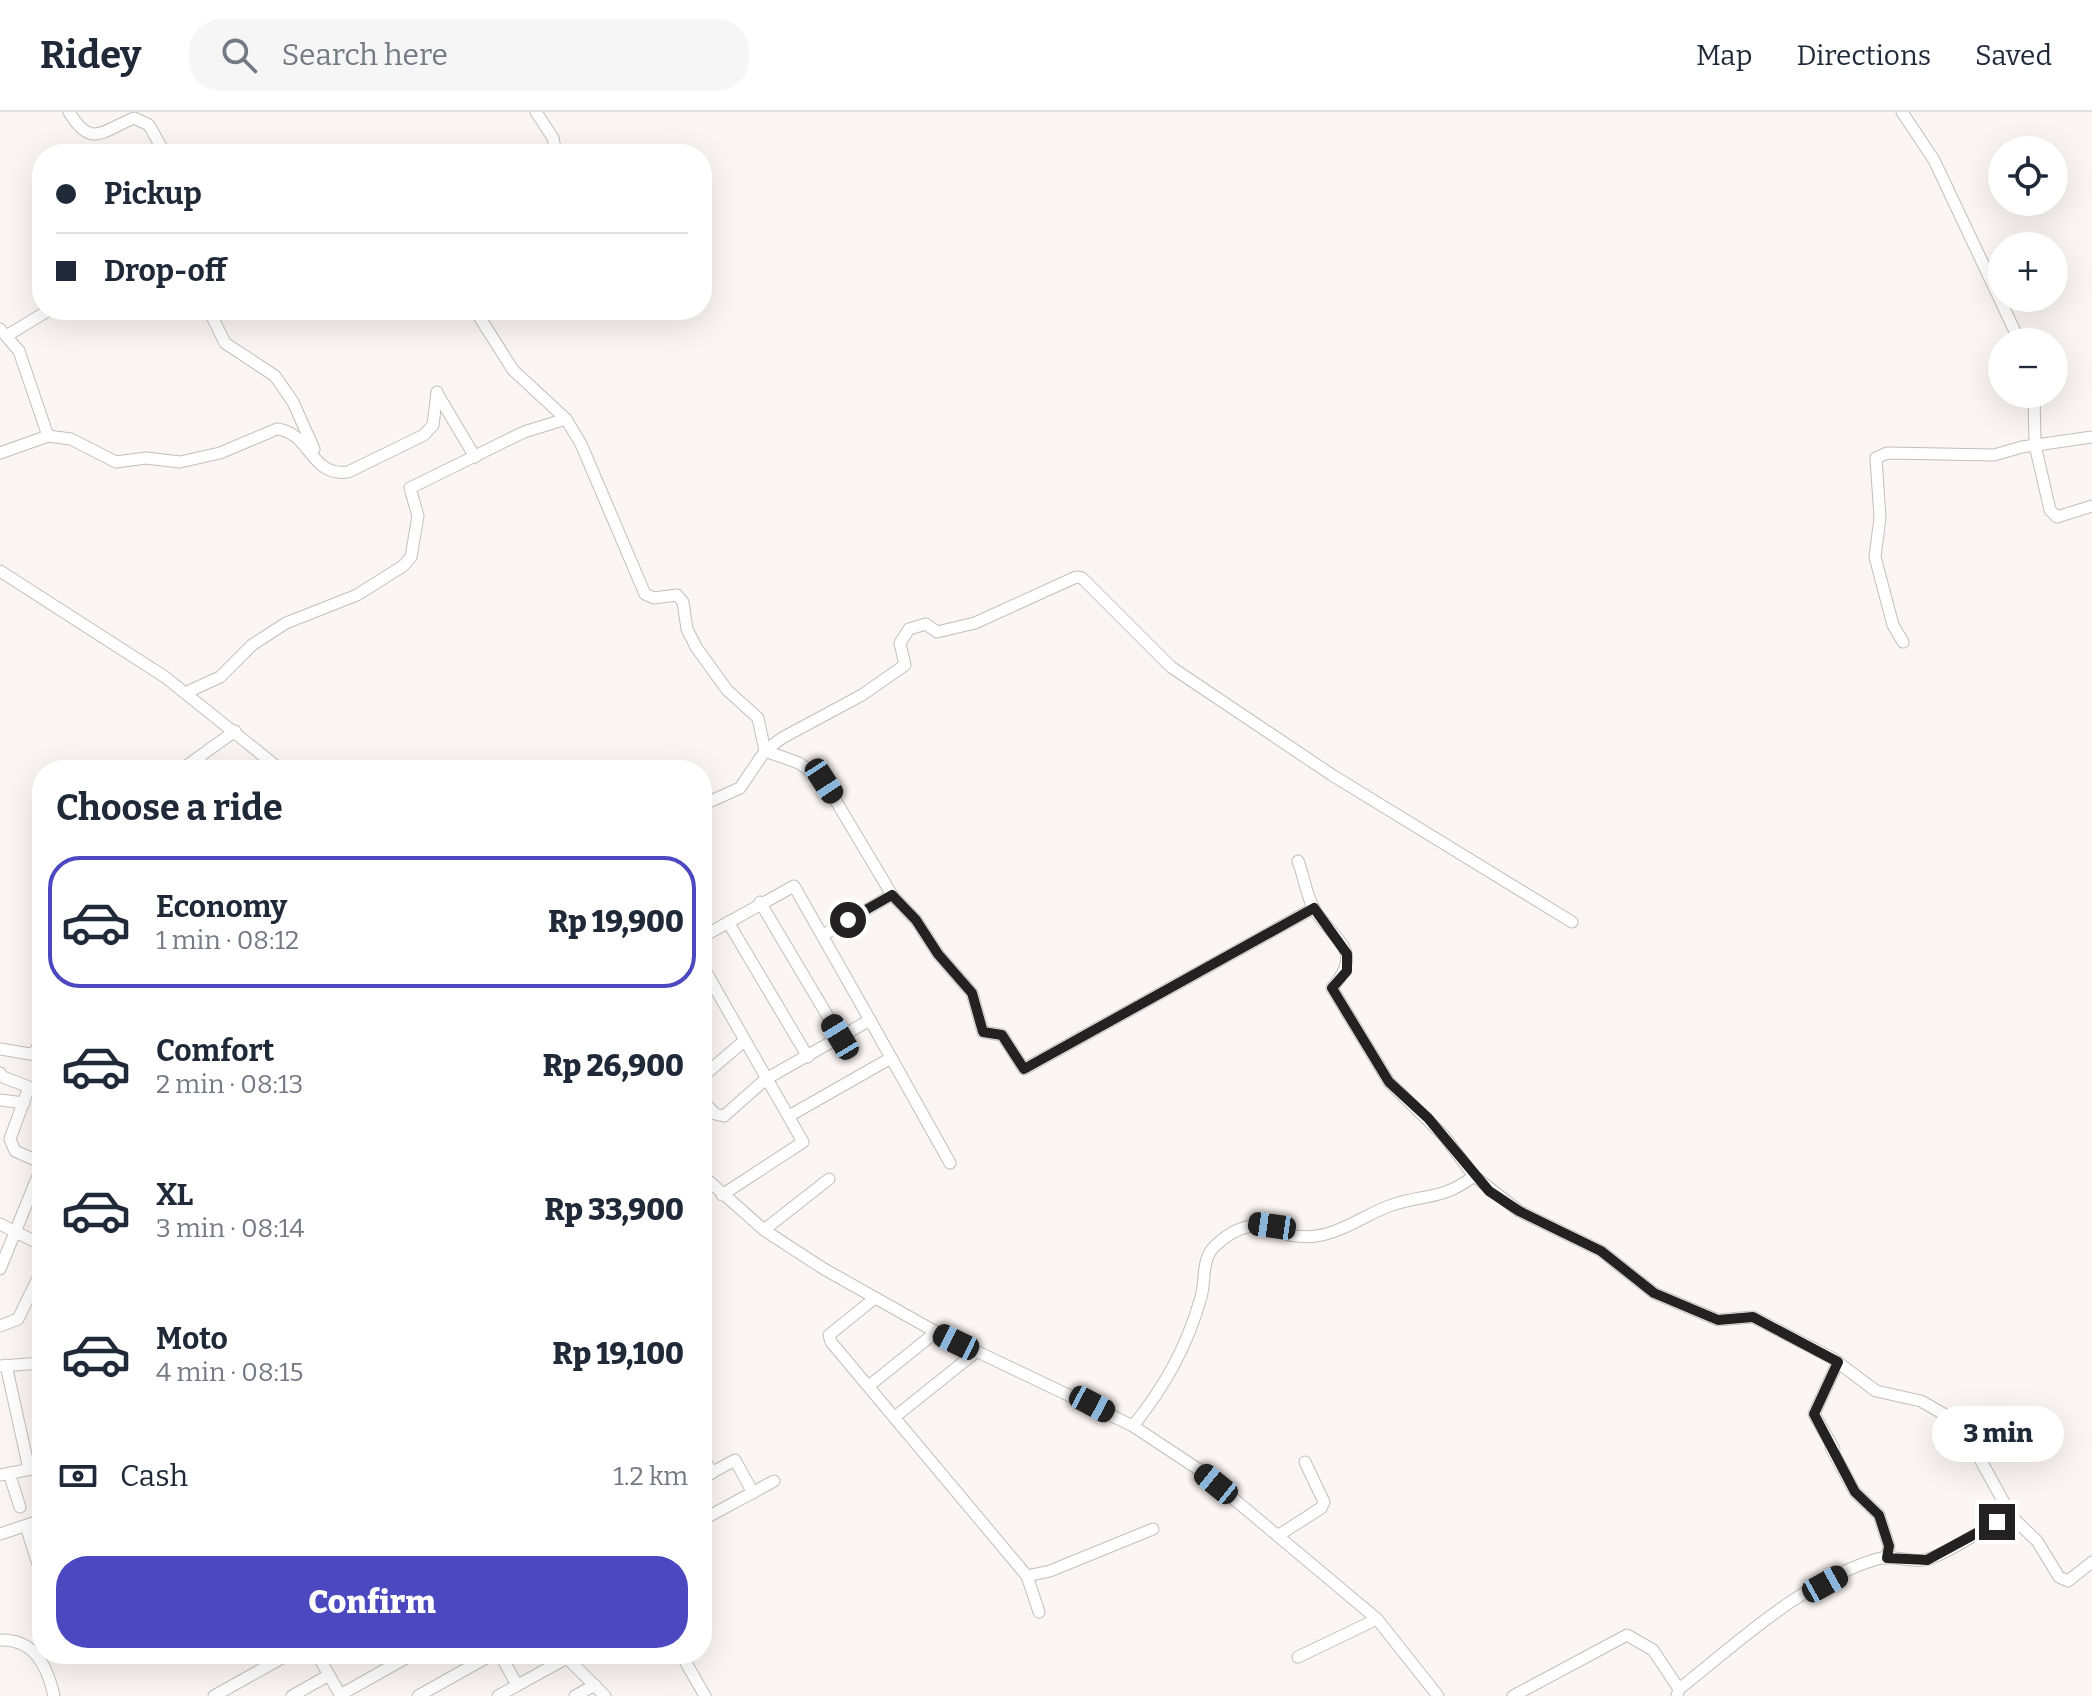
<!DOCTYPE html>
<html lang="en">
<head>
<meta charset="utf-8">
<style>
	body { margin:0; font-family:Bitter,serif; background:#f6f6f7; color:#1f2937; height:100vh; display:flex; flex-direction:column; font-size:30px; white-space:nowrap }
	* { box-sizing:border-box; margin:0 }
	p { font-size:26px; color:#747a83 }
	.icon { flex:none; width:44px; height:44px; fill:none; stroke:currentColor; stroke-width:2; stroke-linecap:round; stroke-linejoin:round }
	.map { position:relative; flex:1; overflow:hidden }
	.panel { position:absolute; left:32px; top:648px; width:680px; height:904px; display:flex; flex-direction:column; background:#fff; border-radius:32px; box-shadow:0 8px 32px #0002 }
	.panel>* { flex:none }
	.banner { position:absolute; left:32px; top:32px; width:680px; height:176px; border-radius:32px; box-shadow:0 8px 32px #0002; display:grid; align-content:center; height:176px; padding:0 24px; background:#fff }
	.controls { position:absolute; left:1988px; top:24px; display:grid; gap:16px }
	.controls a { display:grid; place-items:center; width:80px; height:80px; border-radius:50%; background:#fff; box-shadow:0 8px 32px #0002; font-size:40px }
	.end { position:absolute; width:36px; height:36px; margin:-18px; border:10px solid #232121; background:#fff; box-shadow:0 0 0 4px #fff }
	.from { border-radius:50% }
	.bubble { position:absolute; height:56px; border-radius:28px; background:#fff; box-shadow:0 8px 32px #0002; font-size:26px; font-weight:800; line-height:56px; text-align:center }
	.car { position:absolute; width:24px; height:48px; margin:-24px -12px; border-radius:10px; box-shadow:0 0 6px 2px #0007; background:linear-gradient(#222 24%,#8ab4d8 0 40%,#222 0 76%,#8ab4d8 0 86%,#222 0) }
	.banner b { display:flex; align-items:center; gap:28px; height:76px; font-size:30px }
	.banner b+b { border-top:2px solid #e0e1e3 }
	.banner i { width:20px; height:20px; background:#1f2937 }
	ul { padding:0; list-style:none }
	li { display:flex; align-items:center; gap:24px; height:132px; margin:0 16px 12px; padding:0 8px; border:4px solid transparent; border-radius:32px }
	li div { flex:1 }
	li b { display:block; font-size:30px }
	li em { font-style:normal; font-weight:800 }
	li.selected { border-color:#4c48bf }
	li>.icon { width:72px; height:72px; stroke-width:1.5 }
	h2 { padding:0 24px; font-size:36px; line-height:96px }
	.pay { display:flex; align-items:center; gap:20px; height:88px; padding:0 24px; font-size:30px }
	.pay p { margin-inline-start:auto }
	.button { display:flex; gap:16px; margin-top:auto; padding:16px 24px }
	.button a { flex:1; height:92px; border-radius:32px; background:#4c48bf; color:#fff; font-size:32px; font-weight:800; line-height:92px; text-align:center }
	header { display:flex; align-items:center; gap:48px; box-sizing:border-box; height:112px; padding:0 40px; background:#fff; border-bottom:2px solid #e0e1e3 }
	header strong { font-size:38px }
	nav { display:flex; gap:44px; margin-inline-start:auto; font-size:28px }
	.search { width:560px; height:72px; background:#f6f6f7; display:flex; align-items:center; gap:20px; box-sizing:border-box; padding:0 28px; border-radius:32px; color:#747a83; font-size:30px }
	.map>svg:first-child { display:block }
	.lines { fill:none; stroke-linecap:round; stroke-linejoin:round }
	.street-casing { stroke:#c4bebc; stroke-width:13 }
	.street { stroke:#fff; stroke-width:11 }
	.route { stroke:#232121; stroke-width:10 }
</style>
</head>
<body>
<header>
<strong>Ridey</strong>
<div class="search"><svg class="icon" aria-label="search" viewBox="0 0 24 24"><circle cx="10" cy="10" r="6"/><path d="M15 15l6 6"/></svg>Search here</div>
<nav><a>Map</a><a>Directions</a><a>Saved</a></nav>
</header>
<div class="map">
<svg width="2092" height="1584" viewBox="0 0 2092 1584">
	<rect width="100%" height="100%" fill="#fbf5f3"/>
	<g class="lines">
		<g class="street-casing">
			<g id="street">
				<path d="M69 0C91 37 102 19 134 6L149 13 165 42"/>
				<polyline points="536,0 553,26 556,42"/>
				<polyline points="1902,0 1934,48 2020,230"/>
				<polyline points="209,198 225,231 275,264 293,290 314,337"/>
				<polyline points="475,198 513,258 566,307 581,332 645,482 654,486 677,483 683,490 687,517 696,535 727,578 758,606 765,639"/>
				<polyline points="0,217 19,239 48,324 0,341"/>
				<polyline points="8,223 49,198"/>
				<polyline points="437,281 475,345"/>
				<polyline points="2034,282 2035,333 2050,398 2057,405 2092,394"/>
				<path d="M48 324 71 327 116 350 146 346 180 350 220 341 277 317C311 321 310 365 348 360L424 323 433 313 437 280"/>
				<polyline points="0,459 165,565 281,658"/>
				<polyline points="1903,530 1893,513 1875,445 1880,406 1876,346 1887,341 1994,343 2022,335 2092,325"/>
				<polyline points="185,581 220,565 252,533 286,511 357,483 403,454 411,445 418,404 410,376 524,320 566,307"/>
				<polyline points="765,639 799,651 824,669 892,783 916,808 938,842 972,881 983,920 1002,923 1024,957 1314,796"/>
				<polyline points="199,647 205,658"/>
				<polyline points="181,658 235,619"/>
				<polyline points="702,693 740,676 765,639 782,626 862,583 905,553 900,531 909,517 926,512 937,520 975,511 1076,465 1082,466 1171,555 1332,663 1572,810"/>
				<path d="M1298 749C1304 764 1306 783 1314 797 1335 830 1365 838 1332 876L1389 970 1444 1024 1474 1064"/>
				<polyline points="760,790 840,925"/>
				<polyline points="728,810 808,945"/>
				<polyline points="823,823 892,783"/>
				<polyline points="702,825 794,774 870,908 766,967 724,1004 715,1002 702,988"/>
				<polyline points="702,853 803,1030 722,1083"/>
				<polyline points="870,908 950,1051"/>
				<polyline points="0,937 42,944"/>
				<polyline points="34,942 42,926"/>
				<polyline points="0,961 3,965 29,975 10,1027 15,1039 42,1051"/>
				<polyline points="702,965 744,929"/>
				<polyline points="0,988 24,991"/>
				<polyline points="789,1004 891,946"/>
				<polyline points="702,1063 764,1118 824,1157 936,1220 1133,1314 1198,1357 1377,1507 1438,1584"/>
				<polyline points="0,1112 42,1133"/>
				<polyline points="764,1118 829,1067"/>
				<polyline points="0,1157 42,1054"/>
				<polyline points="875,1186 829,1223 831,1230 1027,1464 1050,1459 1153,1417"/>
				<polyline points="0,1214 18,1207 42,1158"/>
				<polyline points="42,1241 38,1249 42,1264"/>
				<polyline points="6,1253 29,1357"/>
				<polyline points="1,1254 42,1251"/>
				<polyline points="870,1273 936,1220"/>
				<polyline points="896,1304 976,1240"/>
				<path d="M1133 1314C1165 1274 1187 1235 1201 1185 1206 1168 1201 1147 1215 1134 1259 1093 1271 1130 1316 1124 1343 1120 1365 1103 1389 1094 1424 1081 1440 1090 1474 1064L1519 1099 1601 1139 1654 1181 1718 1208 1753 1205 1832 1246 1876 1279 1921 1289 1947 1304 1970 1329 2012 1405 2037 1429 2059 1465 2068 1469 2092 1450"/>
				<polyline points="1831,1336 1855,1380 1879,1403 1889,1434 1887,1446"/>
				<polyline points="1834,1337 1814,1302 1838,1250"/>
				<polyline points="702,1343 712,1361"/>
				<polyline points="9,1361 20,1395"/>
				<polyline points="0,1363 42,1355"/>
				<polyline points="702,1366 735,1348 753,1381"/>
				<polyline points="702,1408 774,1369"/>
				<polyline points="26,1414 38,1452"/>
				<polyline points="0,1422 42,1408"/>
				<polyline points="1279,1423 1321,1396 1324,1390 1305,1350"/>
				<polyline points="1027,1464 1039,1500"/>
				<path d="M0 1528C34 1527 47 1553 54 1584"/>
				<polyline points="317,1542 341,1584"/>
				<polyline points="500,1542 517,1573"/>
				<polyline points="681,1542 705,1584"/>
				<polyline points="196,1544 200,1542"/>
				<polyline points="1298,1545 1377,1507"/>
				<polyline points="340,1583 413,1542"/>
				<polyline points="214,1584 289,1542"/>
				<polyline points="292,1584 329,1563"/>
				<polyline points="418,1584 493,1542"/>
				<polyline points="498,1584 567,1546 605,1584"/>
				<polyline points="575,1584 595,1573"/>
				<polyline points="1513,1584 1627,1523 1653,1538 1679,1577"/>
				<path d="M1677 1584 1679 1577C1740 1529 1801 1470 1877 1447 1895 1442 1915 1453 1931 1446 1959 1436 1983 1414 2012 1405"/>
			</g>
		</g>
		<use href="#street" class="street"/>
	</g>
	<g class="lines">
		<polyline class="route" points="848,808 892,783 916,808 938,842 972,881 983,920 1002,923 1024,957 1314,796 1347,842 1347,859 1332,876 1389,970 1428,1006 1489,1079 1519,1099 1601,1139 1654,1181 1718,1208 1753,1205 1838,1250 1814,1302 1855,1380 1879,1403 1889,1434 1887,1446 1927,1448 1997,1410"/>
	</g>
</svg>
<div class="controls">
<a><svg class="icon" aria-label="locate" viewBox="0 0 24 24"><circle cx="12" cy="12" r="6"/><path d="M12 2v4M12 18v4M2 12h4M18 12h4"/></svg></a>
<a>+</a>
<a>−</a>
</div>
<i class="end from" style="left:848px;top:808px"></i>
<i class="end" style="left:1997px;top:1410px"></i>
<div class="bubble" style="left:1932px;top:1294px;width:132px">3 min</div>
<i class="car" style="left:824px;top:669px;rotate:147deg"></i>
<i class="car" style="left:840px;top:925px;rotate:329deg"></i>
<i class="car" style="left:1272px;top:1114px;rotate:278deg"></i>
<i class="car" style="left:956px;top:1230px;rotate:296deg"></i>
<i class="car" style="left:1092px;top:1292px;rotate:118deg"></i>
<i class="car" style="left:1216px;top:1372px;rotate:309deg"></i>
<i class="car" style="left:1825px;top:1472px;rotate:61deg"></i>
<div class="banner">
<b><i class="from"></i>Pickup</b>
<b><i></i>Drop-off</b>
</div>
<section class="panel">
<h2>Choose a ride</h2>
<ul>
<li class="selected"><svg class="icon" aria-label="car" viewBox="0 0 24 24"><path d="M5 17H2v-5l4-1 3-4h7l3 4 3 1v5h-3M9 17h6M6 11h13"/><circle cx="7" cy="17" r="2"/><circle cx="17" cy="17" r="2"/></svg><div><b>Economy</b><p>1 min · 08:12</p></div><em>Rp 19,900</em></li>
<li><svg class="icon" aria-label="car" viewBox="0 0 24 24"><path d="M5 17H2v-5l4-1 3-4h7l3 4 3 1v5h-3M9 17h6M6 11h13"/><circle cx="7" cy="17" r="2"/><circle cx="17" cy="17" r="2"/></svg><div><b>Comfort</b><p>2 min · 08:13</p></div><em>Rp 26,900</em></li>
<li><svg class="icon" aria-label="car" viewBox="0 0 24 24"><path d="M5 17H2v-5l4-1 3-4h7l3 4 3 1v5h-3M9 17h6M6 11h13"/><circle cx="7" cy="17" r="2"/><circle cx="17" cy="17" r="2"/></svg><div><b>XL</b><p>3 min · 08:14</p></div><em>Rp 33,900</em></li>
<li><svg class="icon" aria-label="car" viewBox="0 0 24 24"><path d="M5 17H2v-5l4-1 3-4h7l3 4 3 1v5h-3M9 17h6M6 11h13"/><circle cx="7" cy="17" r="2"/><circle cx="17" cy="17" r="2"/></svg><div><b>Moto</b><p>4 min · 08:15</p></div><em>Rp 19,100</em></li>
</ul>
<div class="pay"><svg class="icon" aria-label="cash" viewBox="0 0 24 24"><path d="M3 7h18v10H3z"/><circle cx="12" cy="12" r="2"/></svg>Cash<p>1.2 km</p></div>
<div class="button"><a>Confirm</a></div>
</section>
</div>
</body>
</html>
